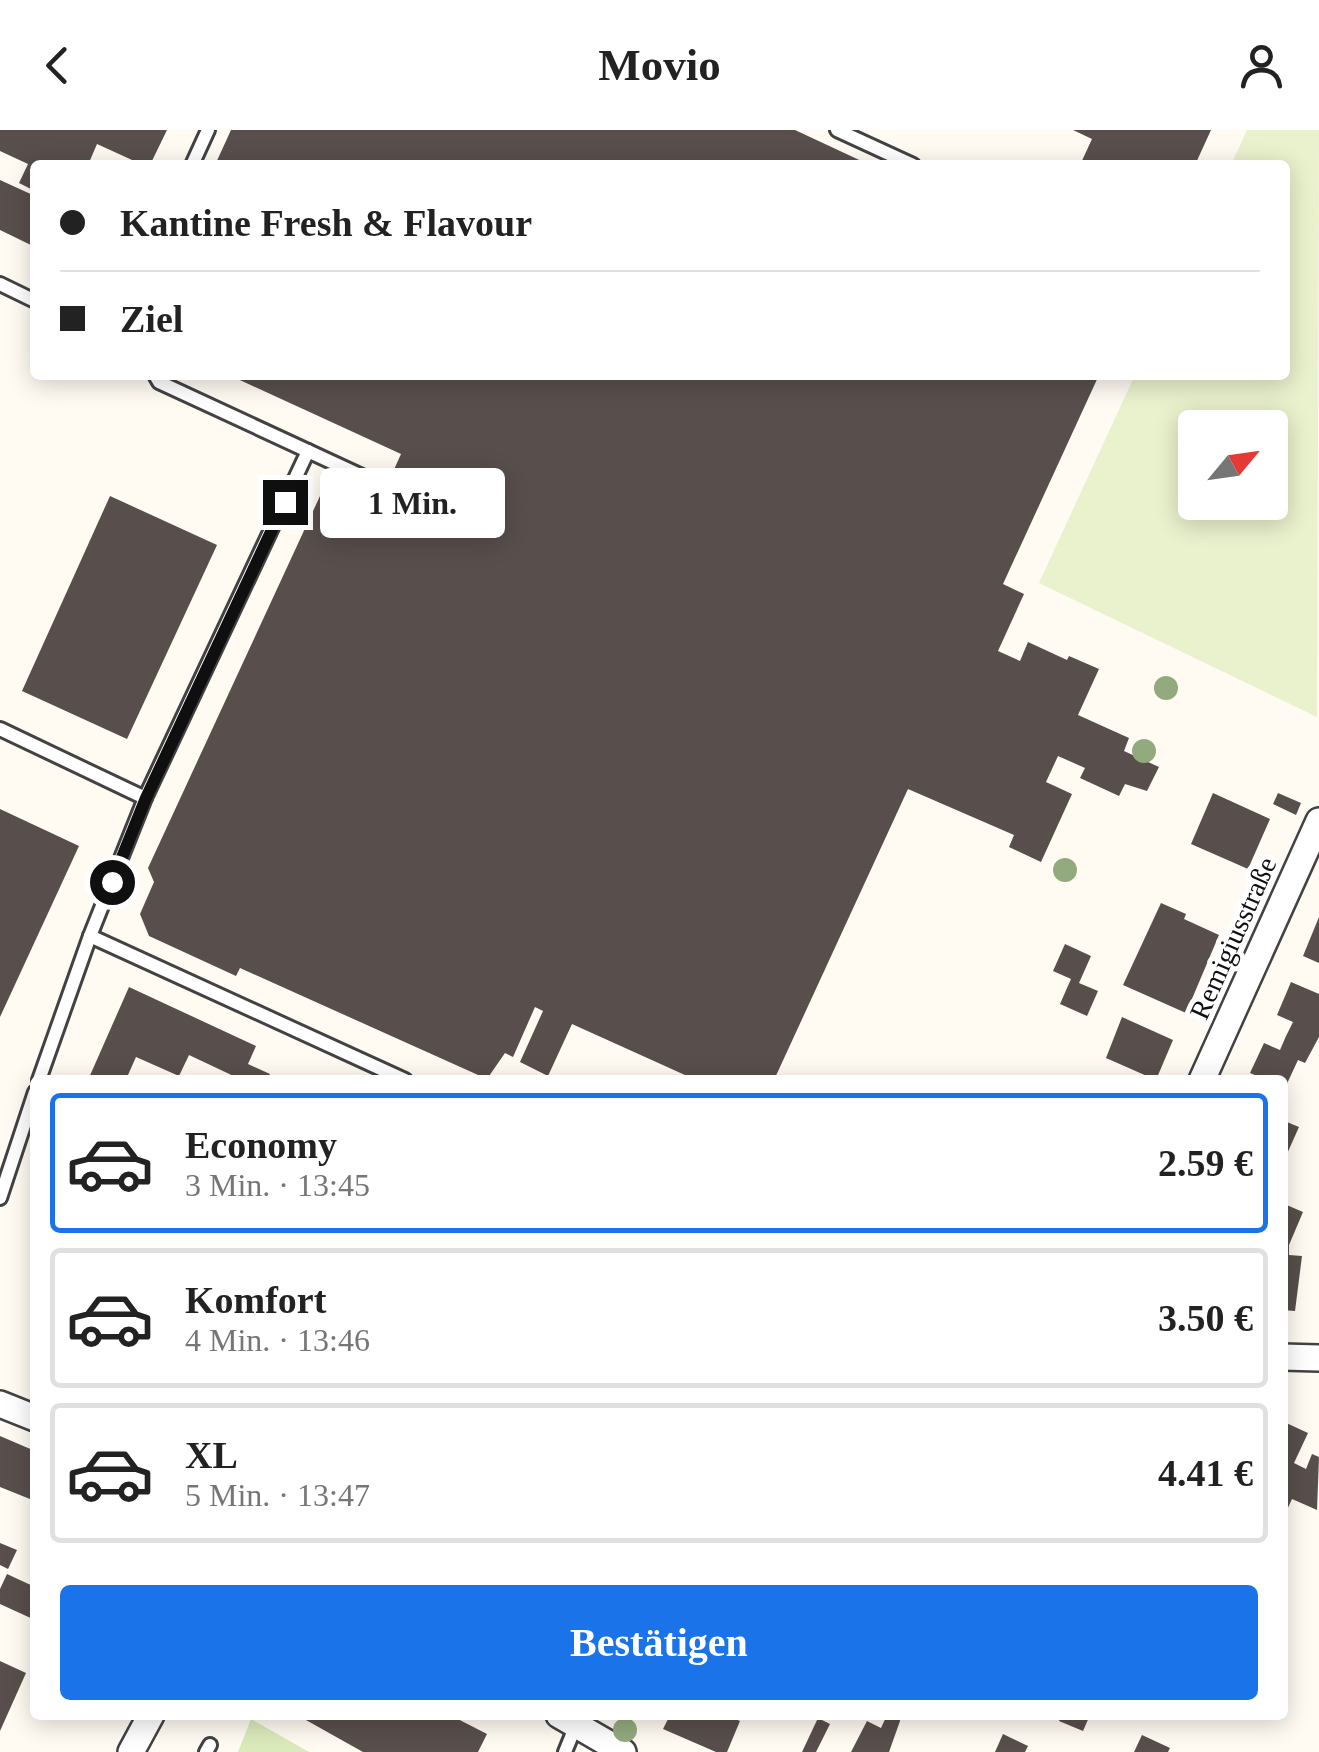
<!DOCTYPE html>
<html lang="de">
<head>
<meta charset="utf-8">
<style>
	body { margin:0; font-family:"Times New Roman",serif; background:#f6f6f6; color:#222; height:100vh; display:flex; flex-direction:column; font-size:38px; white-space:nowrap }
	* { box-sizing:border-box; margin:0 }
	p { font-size:32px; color:#767676 }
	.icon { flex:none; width:55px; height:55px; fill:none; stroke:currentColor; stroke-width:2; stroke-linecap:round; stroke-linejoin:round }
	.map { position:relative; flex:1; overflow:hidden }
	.panel { position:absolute; left:30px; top:945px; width:1258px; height:645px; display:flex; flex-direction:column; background:#fff; border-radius:10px; box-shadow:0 5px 25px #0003 }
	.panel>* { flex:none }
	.hud { position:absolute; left:30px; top:30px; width:1260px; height:220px; border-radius:10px; box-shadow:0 5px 25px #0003; display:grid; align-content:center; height:220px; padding:0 30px; background:#fff }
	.needle { width:65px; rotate:61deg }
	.controls { position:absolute; left:1178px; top:280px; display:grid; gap:20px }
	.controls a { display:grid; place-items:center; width:110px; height:110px; border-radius:10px; background:#fff; box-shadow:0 5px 25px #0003; font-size:50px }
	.end { position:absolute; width:45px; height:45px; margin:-22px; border:12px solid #0f0f0f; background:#fff; box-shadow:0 0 0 5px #fff }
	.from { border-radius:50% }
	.bubble { position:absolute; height:70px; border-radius:10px; background:#fff; box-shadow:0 5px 25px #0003; font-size:32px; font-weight:700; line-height:70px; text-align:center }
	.hud b { display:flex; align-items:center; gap:35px; height:95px; font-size:38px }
	.hud b+b { border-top:2px solid #e0e0e0 }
	.hud i { width:25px; height:25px; background:#222 }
	ul { padding:18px 0 0; list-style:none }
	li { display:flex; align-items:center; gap:30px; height:140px; margin:0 20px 15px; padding:0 10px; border:5px solid #e0e0e0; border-radius:10px }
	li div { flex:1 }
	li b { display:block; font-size:38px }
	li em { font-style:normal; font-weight:700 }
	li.current { border-color:#1a73e8 }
	li>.icon { width:90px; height:90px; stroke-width:1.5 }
	.cta { display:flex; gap:20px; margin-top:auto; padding:20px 30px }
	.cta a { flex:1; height:115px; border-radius:10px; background:#1a73e8; color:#fff; font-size:40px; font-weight:700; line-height:115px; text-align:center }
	header { display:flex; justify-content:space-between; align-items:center; height:130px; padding:0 30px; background:#fff; font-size:45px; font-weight:700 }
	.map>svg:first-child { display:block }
	.green { fill:#dbeabb }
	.pitch { fill:#eaf1cd; fill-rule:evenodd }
	.building { fill:#584f4c }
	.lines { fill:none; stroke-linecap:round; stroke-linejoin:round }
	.service-casing { stroke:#424242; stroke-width:18 }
	.minor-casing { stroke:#424242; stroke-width:30 }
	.service { stroke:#fff; stroke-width:12 }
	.minor { stroke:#fff; stroke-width:25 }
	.tree { fill:#93aa7e }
	.route { stroke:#0f0f0f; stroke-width:12 }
	.labels { text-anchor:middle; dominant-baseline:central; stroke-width:10; stroke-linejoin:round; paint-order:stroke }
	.street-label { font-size:28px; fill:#0f0f0f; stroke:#fff }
</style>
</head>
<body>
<header><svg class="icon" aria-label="back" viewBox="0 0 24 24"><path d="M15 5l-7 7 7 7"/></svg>Movio<svg class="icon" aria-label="person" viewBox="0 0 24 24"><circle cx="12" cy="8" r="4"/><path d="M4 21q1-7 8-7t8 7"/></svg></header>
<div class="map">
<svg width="1319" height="1622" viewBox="0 0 1319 1622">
	<rect width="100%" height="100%" fill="#fffaf2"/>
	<polygon class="green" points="251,1589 309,1622 238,1622"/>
	<path class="pitch" d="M1247 0H1319L1317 587 1039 453 1135 245H1285V35H1231ZM1195 298H1270V372H1195Z"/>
	<g class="building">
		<polygon points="0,0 167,0 150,35 143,35 97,14 88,35 35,35 35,61 19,53 28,34 0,21"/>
		<polygon points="231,0 795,0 870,35 215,35"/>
		<polygon points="1073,0 1211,0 1195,35 1080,35 1092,9"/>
		<polygon points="0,50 35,66 35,117 0,100"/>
		<polygon points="229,245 1099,245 1003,454 1024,464 998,521 1020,531 1028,512 1067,530 1069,526 1099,539 1078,585 1129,608 1124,621 1159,637 1147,661 1125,654 1119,666 1080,648 1085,638 1058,626 1046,652 1072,664 1041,732 1009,717 1014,705 908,659 774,950 696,950 572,894 548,946 520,932 543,881 535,877 513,927 505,923 487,949 240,838 236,846 149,806 140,784 154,752 148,738 320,366 328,362 374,384 401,324"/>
		<polygon points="110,366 217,415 127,609 22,561"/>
		<polygon points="1213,663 1270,689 1248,739 1191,714"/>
		<polygon points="1278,663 1301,673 1296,685 1273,674"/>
		<polygon points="0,679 79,716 0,887"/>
		<polygon points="1161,773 1186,784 1184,789 1219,805 1186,883 1123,855"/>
		<polygon points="1319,787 1319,833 1303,826"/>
		<polygon points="1065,814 1091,826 1079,853 1098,861 1087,886 1060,874 1071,849 1053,841"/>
		<polygon points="1291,852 1319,864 1319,907 1305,933 1298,930 1285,958 1282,950 1267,950 1250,943 1264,913 1280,920 1286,906 1293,892 1277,885"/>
		<polygon points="129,857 256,916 248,934 270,944 267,950 242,950 189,925 179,946 136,927 128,945 140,950 88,950"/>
		<polygon points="1122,887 1173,910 1156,950 1106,928"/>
		<polygon points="1282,990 1299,997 1282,1035"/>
		<polygon points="1282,1073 1303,1082 1289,1115 1289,1125 1302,1126 1295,1181 1282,1180"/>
		<polygon points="1282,1291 1308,1303 1294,1333 1306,1339 1312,1324 1319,1327 1317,1380 1292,1369 1286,1382 1282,1380"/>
		<polygon points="0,1306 35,1321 35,1371 0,1357"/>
		<polygon points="0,1413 17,1420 8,1439 0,1435"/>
		<polygon points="7,1444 35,1457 35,1490 0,1474 0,1459"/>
		<polygon points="0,1531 26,1543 0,1601"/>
		<polygon points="297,1585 450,1585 487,1604 478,1622 363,1622"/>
		<polygon points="670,1585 726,1585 740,1591 727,1622 716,1622 663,1599"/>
		<polygon points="887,1585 899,1585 900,1591 889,1622 851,1622 867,1591 881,1598"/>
		<polygon points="1062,1585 1090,1585 1083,1601 1059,1591"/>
		<polygon points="818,1588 830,1594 816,1622 802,1622"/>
		<polygon points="1003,1604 1028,1616 1025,1622 995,1622"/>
		<polygon points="1142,1605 1170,1618 1168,1622 1134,1622"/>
	</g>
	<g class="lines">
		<g class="service-casing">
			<g id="service">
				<polyline points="837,0 913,35"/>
				<polyline points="192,35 208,0"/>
				<polyline points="0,154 35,171"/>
				<polyline points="155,245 159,252 364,347"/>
				<polyline points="0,599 145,668"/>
				<polyline points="90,806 405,950"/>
				<polyline points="39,950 90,806 145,668 308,321"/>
				<polyline points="0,1068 35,962"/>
				<polyline points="206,1622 210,1615"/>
				<polyline points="565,1622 576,1595"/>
			</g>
		</g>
		<g class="minor-casing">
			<g id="minor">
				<polyline points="1202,950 1319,691"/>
				<polyline points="1282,1227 1319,1228"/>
				<polyline points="0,1274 35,1288"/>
				<polyline points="559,1585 623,1622"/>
				<polyline points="131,1622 151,1585"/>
			</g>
		</g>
		<use href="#service" class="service"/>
		<use href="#minor" class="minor"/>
	</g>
	<g class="tree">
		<circle cx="1166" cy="558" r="12"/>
		<circle cx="1144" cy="621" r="12"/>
		<circle cx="1065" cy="740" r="12"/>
		<circle cx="625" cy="1600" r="12"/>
	</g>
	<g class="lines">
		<polyline class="route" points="112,752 146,668 285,372"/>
	</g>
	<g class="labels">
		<g class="street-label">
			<text transform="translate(1233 808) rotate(-66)">Remigiusstraße</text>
		</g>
	</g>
</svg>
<div class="controls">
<a><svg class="needle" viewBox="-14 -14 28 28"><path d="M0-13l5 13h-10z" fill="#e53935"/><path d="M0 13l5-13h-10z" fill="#767676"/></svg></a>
</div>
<i class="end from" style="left:112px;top:752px"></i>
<i class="end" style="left:285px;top:372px"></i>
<div class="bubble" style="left:320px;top:338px;width:185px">1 Min.</div>
<div class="hud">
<b><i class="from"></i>Kantine Fresh &amp; Flavour</b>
<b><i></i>Ziel</b>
</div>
<section class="panel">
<ul>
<li class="current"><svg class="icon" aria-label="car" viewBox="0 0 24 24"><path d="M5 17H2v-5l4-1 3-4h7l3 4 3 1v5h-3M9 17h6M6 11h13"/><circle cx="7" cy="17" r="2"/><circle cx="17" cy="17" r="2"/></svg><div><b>Economy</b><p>3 Min. · 13:45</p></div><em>2.59 €</em></li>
<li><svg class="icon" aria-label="car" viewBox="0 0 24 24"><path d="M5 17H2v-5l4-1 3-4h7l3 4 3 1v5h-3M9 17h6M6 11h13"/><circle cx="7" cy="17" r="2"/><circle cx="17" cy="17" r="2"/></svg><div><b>Komfort</b><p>4 Min. · 13:46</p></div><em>3.50 €</em></li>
<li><svg class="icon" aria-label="car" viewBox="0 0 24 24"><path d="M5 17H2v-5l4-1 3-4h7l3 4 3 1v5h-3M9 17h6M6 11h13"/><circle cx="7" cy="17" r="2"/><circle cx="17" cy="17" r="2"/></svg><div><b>XL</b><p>5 Min. · 13:47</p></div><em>4.41 €</em></li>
</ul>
<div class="cta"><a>Bestätigen</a></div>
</section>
</div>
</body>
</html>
